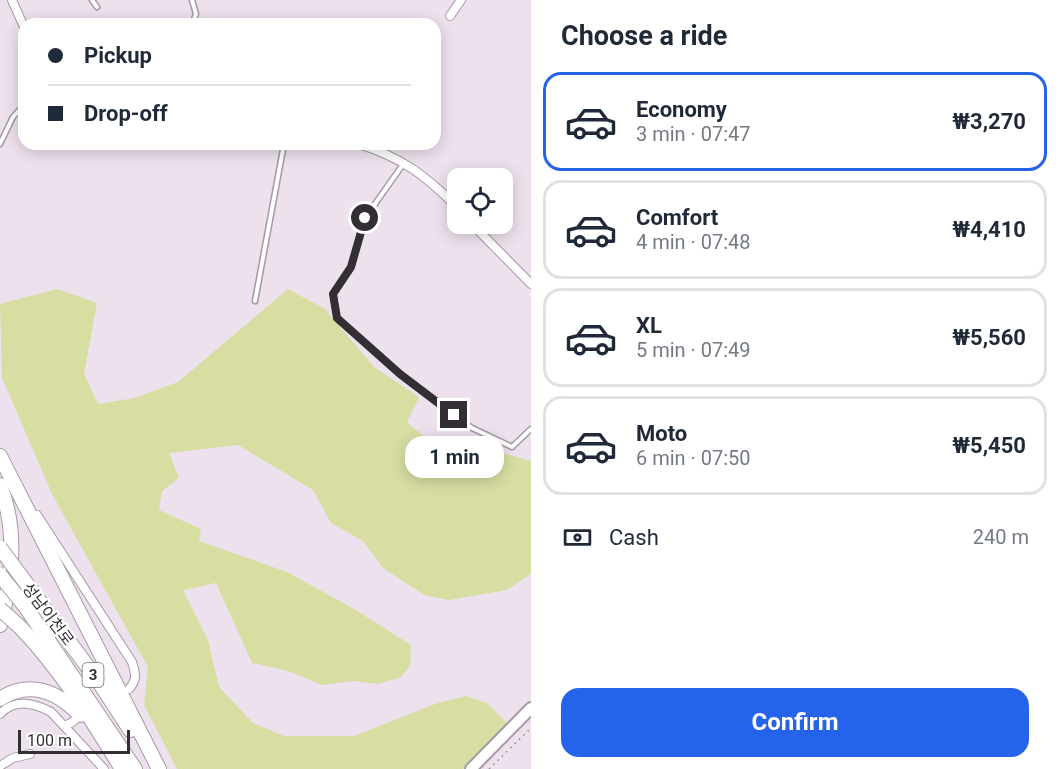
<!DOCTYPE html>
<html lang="en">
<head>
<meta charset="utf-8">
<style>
	body { margin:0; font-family:Roboto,"Noto Sans KR",sans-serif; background:#f2f2f3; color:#1f2937; height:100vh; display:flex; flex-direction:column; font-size:22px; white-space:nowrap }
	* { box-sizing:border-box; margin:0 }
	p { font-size:20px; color:#747a83 }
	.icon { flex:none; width:33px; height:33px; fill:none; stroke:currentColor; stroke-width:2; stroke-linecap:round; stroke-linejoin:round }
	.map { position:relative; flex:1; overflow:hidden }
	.sheet { display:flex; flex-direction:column; background:#fff; width:528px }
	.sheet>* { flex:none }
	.banner { position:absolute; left:18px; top:18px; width:423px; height:132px; border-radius:18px; box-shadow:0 3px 15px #0003; display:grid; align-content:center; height:132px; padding:0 30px; background:#fff }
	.buttons { position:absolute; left:447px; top:168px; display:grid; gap:12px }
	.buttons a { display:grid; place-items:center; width:66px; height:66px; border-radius:12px; background:#fff; box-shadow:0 3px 15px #0003; font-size:30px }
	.scale { position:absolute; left:18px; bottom:15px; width:112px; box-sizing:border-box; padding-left:6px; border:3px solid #332e33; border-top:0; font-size:16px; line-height:21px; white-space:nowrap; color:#332e33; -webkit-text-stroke:4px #fff; paint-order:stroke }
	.end { position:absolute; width:27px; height:27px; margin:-14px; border:8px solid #332e33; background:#fff; box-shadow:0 0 0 3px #fff }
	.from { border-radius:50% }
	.bubble { position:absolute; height:42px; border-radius:18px; background:#fff; box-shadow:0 3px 15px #0003; font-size:20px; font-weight:700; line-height:42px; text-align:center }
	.banner b { display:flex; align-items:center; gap:21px; height:57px; font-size:22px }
	.banner b+b { border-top:2px solid #e0e1e3 }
	.banner i { width:15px; height:15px; background:#1f2937 }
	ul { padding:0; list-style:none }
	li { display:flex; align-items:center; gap:18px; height:99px; margin:0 12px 9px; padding:0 18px; border:3px solid #e0e1e3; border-radius:18px }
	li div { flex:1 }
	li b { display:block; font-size:22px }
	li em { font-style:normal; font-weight:700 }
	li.current { border-color:#2563eb }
	li>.icon { width:54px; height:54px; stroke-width:1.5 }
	h2 { padding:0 30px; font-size:27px; line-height:72px }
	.pay { display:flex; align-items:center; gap:15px; height:66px; padding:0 30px; font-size:22px }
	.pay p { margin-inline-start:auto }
	.action { display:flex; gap:12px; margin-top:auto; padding:12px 30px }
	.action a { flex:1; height:69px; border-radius:18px; background:#2563eb; color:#fff; font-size:24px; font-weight:700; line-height:69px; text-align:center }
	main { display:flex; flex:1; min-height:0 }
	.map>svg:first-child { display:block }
	.green { fill:#d8dea2 }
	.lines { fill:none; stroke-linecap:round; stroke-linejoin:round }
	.lane-casing { stroke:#a499a4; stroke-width:7 }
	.street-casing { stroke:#a499a4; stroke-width:10 }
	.secondary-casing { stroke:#a499a4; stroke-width:14 }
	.highway-casing { stroke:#a499a4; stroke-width:16 }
	.path { stroke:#8d858d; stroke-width:1.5; stroke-dasharray:1.5 4.5; stroke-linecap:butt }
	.lane { stroke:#fff; stroke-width:4 }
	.street { stroke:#fff; stroke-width:8 }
	.secondary { stroke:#fff; stroke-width:10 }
	.highway { stroke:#fff; stroke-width:14 }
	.highway-bridge-casing { stroke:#a499a4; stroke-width:16; stroke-linecap:butt }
	.highway-bridge { stroke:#fff; stroke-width:14 }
	.route { stroke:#332e33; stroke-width:8 }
	.labels { text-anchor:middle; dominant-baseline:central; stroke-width:5; stroke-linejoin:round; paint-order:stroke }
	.shield { fill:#fff; stroke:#706d70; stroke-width:1.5 }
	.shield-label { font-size:15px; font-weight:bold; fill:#332e33 }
	.street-label { font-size:16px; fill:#332e33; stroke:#fff }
</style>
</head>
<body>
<main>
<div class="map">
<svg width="531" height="769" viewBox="0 0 531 769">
	<rect width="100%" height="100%" fill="#ede1ed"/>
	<polygon class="green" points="57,289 97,303 84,374 98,404 135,398 178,382 288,289 325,309 374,367 419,397 407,422 430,442 499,452 531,461 531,574 507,590 449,600 424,595 383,568 363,541 331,523 313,490 238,445 169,453 179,478 162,491 159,510 201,529 199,541 287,572 354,609 411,645 410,666 401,677 378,684 353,681 322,685 288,671 252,663 216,583 183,590 208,640 219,687 253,723 284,736 354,736 435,704 466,696 487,703 507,723 463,769 177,769 144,705 148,667 52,494 2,378 0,304"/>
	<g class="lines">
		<g class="lane-casing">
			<g id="lane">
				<polyline points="92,0 97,7"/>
				<polyline points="192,24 196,14 192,0"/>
				<polyline points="0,144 13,117 24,105"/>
				<polyline points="404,163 365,218 351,267 333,294 337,318 400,374 472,428 512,447 531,429"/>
				<polyline points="255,301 284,144"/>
			</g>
		</g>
		<g class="street-casing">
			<g id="street">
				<polyline points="12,0 24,27"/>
				<polyline points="450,16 461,0"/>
				<path d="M358 144C402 157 426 176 458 208"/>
				<polyline points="472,224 531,284"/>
				<path d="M37 515 132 662C136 674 137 680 129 689"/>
				<path d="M0 714C15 698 34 703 51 712L104 769"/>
				<polyline points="65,726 74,721"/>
				<polyline points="0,766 13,758 30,754"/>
			</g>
		</g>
		<g class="secondary-casing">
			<polyline id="secondary" points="471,769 531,708"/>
		</g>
		<g class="highway-casing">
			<g id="highway">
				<polyline points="0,456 159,769"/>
				<path d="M0 485C18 531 12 579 0 625"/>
				<polyline points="26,583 101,685 130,730"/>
				<polyline points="25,606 135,769"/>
				<path d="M21 628C61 670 92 720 122 769"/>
				<path d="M0 699C29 680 57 691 80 715"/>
			</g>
		</g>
		<polyline class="path" points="489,769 531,728"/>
		<use href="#lane" class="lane"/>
		<use href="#street" class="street"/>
		<use href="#secondary" class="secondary"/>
		<use href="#highway" class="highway"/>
		<g class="highway-bridge-casing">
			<g id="highway-bridge">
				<polyline points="0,548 26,583"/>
				<polyline points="0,575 25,606"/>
				<polyline points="0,609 21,628"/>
			</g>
		</g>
		<use href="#highway-bridge" class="highway-bridge"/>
	</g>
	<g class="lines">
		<polyline class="route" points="365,218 351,267 333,294 337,318 400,374 454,415"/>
	</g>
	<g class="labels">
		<rect class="shield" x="82.5" y="663" width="21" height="24" rx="4.5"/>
		<g class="shield-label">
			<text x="93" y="675">3</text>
		</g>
		<g class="street-label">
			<text transform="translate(48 614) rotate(53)">성남이천로</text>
		</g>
	</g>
</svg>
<div class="buttons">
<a><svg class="icon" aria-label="locate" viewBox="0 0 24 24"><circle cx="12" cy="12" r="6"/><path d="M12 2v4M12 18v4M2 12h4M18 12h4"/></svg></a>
</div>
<div class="scale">100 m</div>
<i class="end from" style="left:365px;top:218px"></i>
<i class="end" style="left:454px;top:415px"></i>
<div class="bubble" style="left:405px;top:436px;width:99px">1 min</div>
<div class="banner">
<b><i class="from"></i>Pickup</b>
<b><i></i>Drop-off</b>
</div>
</div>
<section class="sheet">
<h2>Choose a ride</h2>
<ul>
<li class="current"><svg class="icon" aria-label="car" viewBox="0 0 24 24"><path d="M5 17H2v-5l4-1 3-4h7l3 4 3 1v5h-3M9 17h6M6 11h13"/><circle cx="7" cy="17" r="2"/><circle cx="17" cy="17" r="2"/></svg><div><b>Economy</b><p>3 min · 07:47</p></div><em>₩3,270</em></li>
<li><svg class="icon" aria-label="car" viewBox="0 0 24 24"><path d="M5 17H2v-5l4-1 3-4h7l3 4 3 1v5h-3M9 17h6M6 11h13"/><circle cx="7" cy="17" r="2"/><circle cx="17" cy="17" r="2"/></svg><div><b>Comfort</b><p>4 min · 07:48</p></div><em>₩4,410</em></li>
<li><svg class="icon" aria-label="car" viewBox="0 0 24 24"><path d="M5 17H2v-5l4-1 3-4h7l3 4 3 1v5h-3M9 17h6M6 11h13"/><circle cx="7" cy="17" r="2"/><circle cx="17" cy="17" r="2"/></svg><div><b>XL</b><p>5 min · 07:49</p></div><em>₩5,560</em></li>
<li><svg class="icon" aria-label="car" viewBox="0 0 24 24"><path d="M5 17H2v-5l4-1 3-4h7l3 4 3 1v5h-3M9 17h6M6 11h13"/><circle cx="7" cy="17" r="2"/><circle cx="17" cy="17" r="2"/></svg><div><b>Moto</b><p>6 min · 07:50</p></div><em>₩5,450</em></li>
</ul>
<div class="pay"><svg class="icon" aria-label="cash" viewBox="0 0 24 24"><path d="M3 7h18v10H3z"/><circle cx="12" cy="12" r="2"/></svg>Cash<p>240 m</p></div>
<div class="action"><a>Confirm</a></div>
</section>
</main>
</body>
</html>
